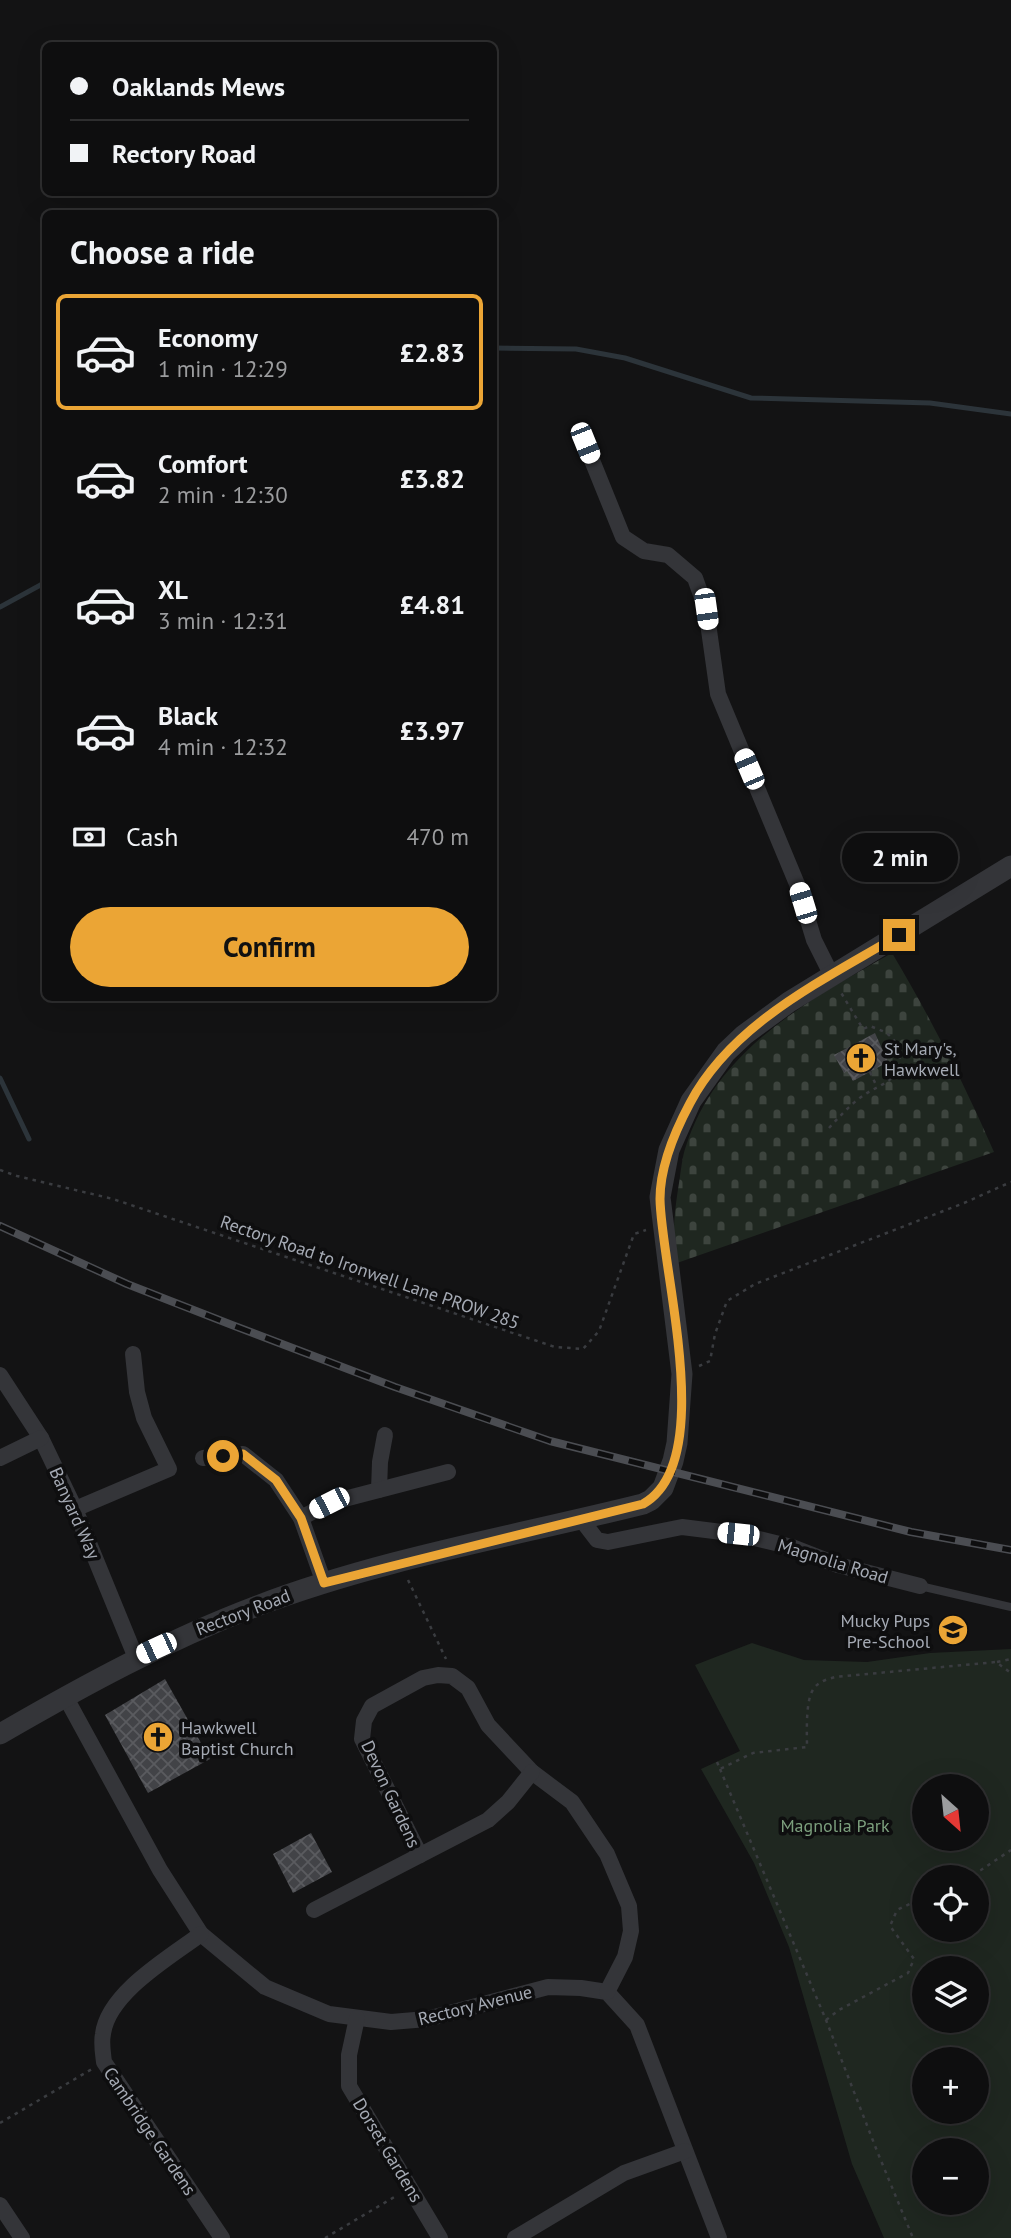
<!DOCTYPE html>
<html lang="en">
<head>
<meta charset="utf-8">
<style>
	body { margin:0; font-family:"PT Sans",sans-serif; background:#171718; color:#f1f3f6; height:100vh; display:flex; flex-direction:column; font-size:26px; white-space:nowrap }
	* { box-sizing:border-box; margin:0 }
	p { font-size:23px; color:#9b9c9e }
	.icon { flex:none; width:38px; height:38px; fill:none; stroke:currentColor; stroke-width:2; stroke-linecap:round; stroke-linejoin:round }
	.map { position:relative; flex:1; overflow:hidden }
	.details { position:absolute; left:42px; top:210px; width:455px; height:791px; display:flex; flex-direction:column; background:#0e0e0f; border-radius:10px; box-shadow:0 7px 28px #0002,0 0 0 2px #2e2e2f }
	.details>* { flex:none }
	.banner { position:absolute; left:42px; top:42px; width:455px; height:154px; border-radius:10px; box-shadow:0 7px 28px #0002,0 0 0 2px #2e2e2f; display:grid; align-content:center; height:154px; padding:0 28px; background:#0e0e0f }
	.needle { width:46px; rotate:153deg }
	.controls { position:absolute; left:912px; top:1774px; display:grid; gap:14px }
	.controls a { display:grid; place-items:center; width:77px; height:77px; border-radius:50%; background:#0e0e0f; box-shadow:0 7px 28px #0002,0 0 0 2px #2e2e2f; font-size:35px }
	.end { position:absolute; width:32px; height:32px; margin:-16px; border:9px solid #eba535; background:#111; box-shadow:0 0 0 4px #111 }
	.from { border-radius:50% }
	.bubble { position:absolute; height:49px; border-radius:24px; background:#0e0e0f; box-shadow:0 7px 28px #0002,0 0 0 2px #2e2e2f; font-size:23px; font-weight:700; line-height:49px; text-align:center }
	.car { position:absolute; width:21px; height:42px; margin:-21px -10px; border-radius:9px; box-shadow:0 0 5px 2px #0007; background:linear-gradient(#fff 24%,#345 0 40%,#fff 0 76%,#345 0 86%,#fff 0) }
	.banner b { display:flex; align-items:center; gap:24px; height:66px; font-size:26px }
	.banner b+b { border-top:2px solid #2e2e2f }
	.banner i { width:18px; height:18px; background:#f1f3f6 }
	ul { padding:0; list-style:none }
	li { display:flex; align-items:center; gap:21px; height:116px; margin:0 14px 10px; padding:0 14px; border:4px solid transparent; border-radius:10px }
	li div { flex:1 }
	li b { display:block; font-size:26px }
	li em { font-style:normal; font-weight:700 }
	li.active { border-color:#eba535 }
	li>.icon { width:63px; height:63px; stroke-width:1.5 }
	h2 { padding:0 28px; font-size:32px; line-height:84px }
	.pay { display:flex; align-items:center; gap:18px; height:77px; padding:0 28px; font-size:26px }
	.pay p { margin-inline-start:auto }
	.action { display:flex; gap:14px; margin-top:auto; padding:14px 28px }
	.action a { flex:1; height:80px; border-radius:42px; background:#eba535; color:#111; font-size:28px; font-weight:700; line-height:80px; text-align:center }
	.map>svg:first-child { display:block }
	.green { fill:#1f2720; fill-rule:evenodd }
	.cemetery { fill:url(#cemetery-stones) }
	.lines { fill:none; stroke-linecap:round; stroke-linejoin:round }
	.stream { stroke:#2c343a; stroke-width:5 }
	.building { fill:url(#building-cross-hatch) }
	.path { stroke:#3a3c40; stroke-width:2.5; stroke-dasharray:3.5 5; stroke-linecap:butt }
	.service { stroke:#343539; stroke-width:8 }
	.minor { stroke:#343539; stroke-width:16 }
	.tertiary { stroke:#343539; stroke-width:21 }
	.rail-casing { stroke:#4b4d52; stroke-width:8 }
	.rail { stroke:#0e0e0f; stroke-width:5; stroke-dasharray:16; stroke-linecap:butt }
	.route { stroke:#eba535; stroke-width:9 }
	.labels { text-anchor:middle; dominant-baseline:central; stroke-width:7; stroke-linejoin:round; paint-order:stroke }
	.poi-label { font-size:18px; fill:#a5aab4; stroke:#0e0e0f; text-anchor:start }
	.street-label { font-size:18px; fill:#a5aab4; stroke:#0e0e0f }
	.park-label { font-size:18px; fill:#7c9f7d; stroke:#0e0e0f }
</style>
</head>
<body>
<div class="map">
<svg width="1011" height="2238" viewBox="0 0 1011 2238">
	<defs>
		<pattern id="cemetery-stones" width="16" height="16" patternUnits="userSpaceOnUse" patternTransform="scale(1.75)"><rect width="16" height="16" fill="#1f2720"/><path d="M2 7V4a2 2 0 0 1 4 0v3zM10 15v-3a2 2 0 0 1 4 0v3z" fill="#3d443e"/></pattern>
		<pattern id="building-cross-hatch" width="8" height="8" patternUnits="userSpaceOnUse" patternTransform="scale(1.75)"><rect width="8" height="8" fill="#424347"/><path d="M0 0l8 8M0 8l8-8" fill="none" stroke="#5a5b5f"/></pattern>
	</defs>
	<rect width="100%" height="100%" fill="#131314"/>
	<path class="green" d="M752 1643 804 1660 867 1662 930 1653 1011 1649V2238H884L852 2164 789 1947 754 1863 701 1769 740 1751 695 1665ZM924 1787H976V1839H924ZM924 1878H976V1930H924ZM924 1969H976V2021H924ZM924 2060H976V2112H924ZM924 2151H976V2203H924Z"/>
	<path class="cemetery" d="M892 953C930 1017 964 1083 994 1152L677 1263C671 1238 675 1208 679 1183 681 1171 682 1157 686 1146 717 1049 809 1000 892 953Z"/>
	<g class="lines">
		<g class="stream">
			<polyline points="494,348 576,349 625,358 751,398 930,403 1011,414"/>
			<polyline points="0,607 46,582"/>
			<polyline points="0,1078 29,1139"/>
		</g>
	</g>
	<g class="building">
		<polygon points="875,1033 888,1062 853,1081 847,1071 844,1073 834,1055"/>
		<polygon points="165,1679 210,1759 148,1793 105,1715"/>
		<polygon points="311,1833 332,1872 293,1893 273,1854"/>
	</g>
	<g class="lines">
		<g class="path">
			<polyline points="870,1072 877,1087"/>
			<path d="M829 1128C839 1117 849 1106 861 1097 869 1091 877 1088 885 1083 902 1073 905 1049 890 1036 885 1031 877 1029 870 1026L863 1029 840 991"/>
			<polyline points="0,1170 17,1176 113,1199 555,1347 583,1349 599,1331 634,1234 646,1230"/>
			<polyline points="699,1366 710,1361 715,1334 727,1301 755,1284 964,1203 1011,1182"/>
			<polyline points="408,1580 446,1659"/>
			<polyline points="997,1662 1011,1659"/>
			<path d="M717 1762 720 1769 753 1753 807 1747C807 1732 805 1697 815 1687 820 1681 828 1679 835 1677L996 1662 1011 1673"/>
			<polyline points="720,1769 826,2020 877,2151 913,2238"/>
			<polyline points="965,1878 981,1870 1011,1850"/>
			<polyline points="826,2020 839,2010 908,1973 914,1959 890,1926 897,1910 924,1897"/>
			<polyline points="0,2123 92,2069"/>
			<polyline points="325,2238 396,2196"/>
		</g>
		<polyline class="service" points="920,1586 1011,1607"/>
		<g class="minor">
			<polyline points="585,443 623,537 644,551 668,555 695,578 706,609 718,694 797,884 814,940 832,976"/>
			<polyline points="0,1375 41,1438 75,1509 136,1658"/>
			<polyline points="0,1458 41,1438"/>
			<polyline points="203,1458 243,1454 276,1480 301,1518 324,1583"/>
			<polyline points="379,1490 380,1462 385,1435"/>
			<polyline points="75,1509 169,1469 144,1418 137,1392 133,1354"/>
			<polyline points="301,1518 329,1503 448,1472"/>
			<polyline points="581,1519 597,1540 608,1542 682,1527 738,1534 792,1547 838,1565 920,1586"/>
			<polyline points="65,1696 160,1870 201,1934 265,1987 329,2014 391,2022 427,2019 548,1987 581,1988 607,1992 637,2025 719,2238"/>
			<polyline points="420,1855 362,1739 364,1721 372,1706 423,1678 438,1675 452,1676 468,1688 488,1725 532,1772 572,1802 607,1854 629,1906 631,1931 625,1957 607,1992"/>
			<polyline points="314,1910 488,1820 508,1802 532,1772"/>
			<path d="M201 1934C170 1957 108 1993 103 2034 101 2043 103 2053 104 2062L222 2238"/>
			<polyline points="357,2018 349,2055 349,2086 440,2238"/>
			<polyline points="0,2205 22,2238"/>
			<polyline points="515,2238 624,2173 685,2151"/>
		</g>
		<path class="tertiary" d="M0 1734C83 1686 167 1640 257 1606 380 1559 515 1536 643 1504L651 1500 663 1488 673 1461 677 1443 682 1374 660 1197 669 1150 691 1101 726 1052 744 1035 789 1002 1011 866"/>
		<g class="rail-casing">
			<polyline id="rail" points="0,1226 127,1284 232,1325 395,1387 550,1441 911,1532 1011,1550"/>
		</g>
		<use href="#rail" class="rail"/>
	</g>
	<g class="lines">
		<path class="route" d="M223 1456 243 1454 276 1480 301 1518 324 1583 643 1504C718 1462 661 1269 660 1199 660 1166 675 1131 690 1103 733 1022 824 980 899 935"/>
	</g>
	<defs>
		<g id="church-disc" transform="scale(1.575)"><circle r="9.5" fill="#eba535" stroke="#0e0e0f"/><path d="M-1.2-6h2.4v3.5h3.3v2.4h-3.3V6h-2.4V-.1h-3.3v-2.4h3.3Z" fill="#111"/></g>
		<g id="school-disc" transform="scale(1.575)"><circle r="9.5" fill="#eba535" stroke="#0e0e0f"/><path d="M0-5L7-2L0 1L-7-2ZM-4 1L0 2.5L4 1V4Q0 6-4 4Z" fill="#111"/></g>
	</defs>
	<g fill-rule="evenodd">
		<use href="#church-disc" x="861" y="1058"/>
		<use href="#school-disc" x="953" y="1630"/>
		<use href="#church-disc" x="158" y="1737"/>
	</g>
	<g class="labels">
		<g class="poi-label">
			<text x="884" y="1048">St Mary's,<tspan x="884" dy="21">Hawkwell</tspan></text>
			<text x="930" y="1620" text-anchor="end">Mucky Pups<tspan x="930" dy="21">Pre-School</tspan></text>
			<text x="181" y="1727">Hawkwell<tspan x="181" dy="21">Baptist Church</tspan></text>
		</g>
		<g class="street-label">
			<text transform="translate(370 1272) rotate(19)">Rectory Road to Ironwell Lane PROW 285</text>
			<text transform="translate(75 1513) rotate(66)">Banyard Way</text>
			<text transform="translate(833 1561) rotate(17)">Magnolia Road</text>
			<text transform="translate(243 1612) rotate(-21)">Rectory Road</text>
			<text transform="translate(391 1794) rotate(65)">Devon Gardens</text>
			<text transform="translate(475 2005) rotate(-14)">Rectory Avenue</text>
			<text transform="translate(150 2131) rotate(56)">Cambridge Gardens</text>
			<text transform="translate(388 2150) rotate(59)">Dorset Gardens</text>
		</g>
		<g class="park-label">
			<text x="835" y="1825">Magnolia Park</text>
		</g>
	</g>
</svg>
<div class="controls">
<a><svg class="needle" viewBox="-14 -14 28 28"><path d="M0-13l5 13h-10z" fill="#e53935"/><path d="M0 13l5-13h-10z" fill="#9b9c9e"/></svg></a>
<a><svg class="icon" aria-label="locate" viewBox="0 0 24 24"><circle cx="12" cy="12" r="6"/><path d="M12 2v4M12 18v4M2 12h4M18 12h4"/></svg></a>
<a><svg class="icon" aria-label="layers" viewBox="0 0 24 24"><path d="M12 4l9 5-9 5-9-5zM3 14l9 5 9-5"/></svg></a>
<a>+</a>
<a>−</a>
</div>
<i class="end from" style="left:223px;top:1456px"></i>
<i class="end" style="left:899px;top:935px"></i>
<div class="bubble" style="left:842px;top:833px;width:116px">2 min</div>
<i class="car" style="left:585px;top:443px;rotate:158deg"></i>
<i class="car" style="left:706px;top:609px;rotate:172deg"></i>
<i class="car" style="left:749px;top:769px;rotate:337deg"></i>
<i class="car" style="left:803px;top:903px;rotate:343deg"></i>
<i class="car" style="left:329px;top:1503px;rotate:243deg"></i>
<i class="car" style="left:738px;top:1534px;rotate:276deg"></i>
<i class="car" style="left:156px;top:1648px;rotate:245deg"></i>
<div class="banner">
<b><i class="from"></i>Oaklands Mews</b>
<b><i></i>Rectory Road</b>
</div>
<section class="details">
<h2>Choose a ride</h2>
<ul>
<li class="active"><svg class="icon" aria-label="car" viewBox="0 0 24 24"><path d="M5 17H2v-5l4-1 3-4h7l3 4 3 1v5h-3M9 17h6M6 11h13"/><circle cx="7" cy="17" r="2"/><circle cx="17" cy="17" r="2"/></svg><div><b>Economy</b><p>1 min · 12:29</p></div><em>£2.83</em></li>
<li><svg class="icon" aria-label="car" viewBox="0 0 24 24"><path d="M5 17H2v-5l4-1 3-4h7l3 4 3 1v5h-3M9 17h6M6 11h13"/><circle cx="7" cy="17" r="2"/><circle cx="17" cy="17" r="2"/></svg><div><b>Comfort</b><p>2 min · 12:30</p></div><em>£3.82</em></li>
<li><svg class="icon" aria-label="car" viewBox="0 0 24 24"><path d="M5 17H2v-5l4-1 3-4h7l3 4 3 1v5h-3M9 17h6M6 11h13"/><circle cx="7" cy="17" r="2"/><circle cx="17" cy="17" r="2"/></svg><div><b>XL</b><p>3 min · 12:31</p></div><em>£4.81</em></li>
<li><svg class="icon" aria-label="car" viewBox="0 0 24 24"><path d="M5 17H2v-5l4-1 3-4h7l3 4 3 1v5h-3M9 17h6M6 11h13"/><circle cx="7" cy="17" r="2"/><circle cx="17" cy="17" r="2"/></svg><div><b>Black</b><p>4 min · 12:32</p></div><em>£3.97</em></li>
</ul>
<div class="pay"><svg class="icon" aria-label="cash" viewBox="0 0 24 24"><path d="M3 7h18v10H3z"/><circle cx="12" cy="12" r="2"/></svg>Cash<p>470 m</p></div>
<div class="action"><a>Confirm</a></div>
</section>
</div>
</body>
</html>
